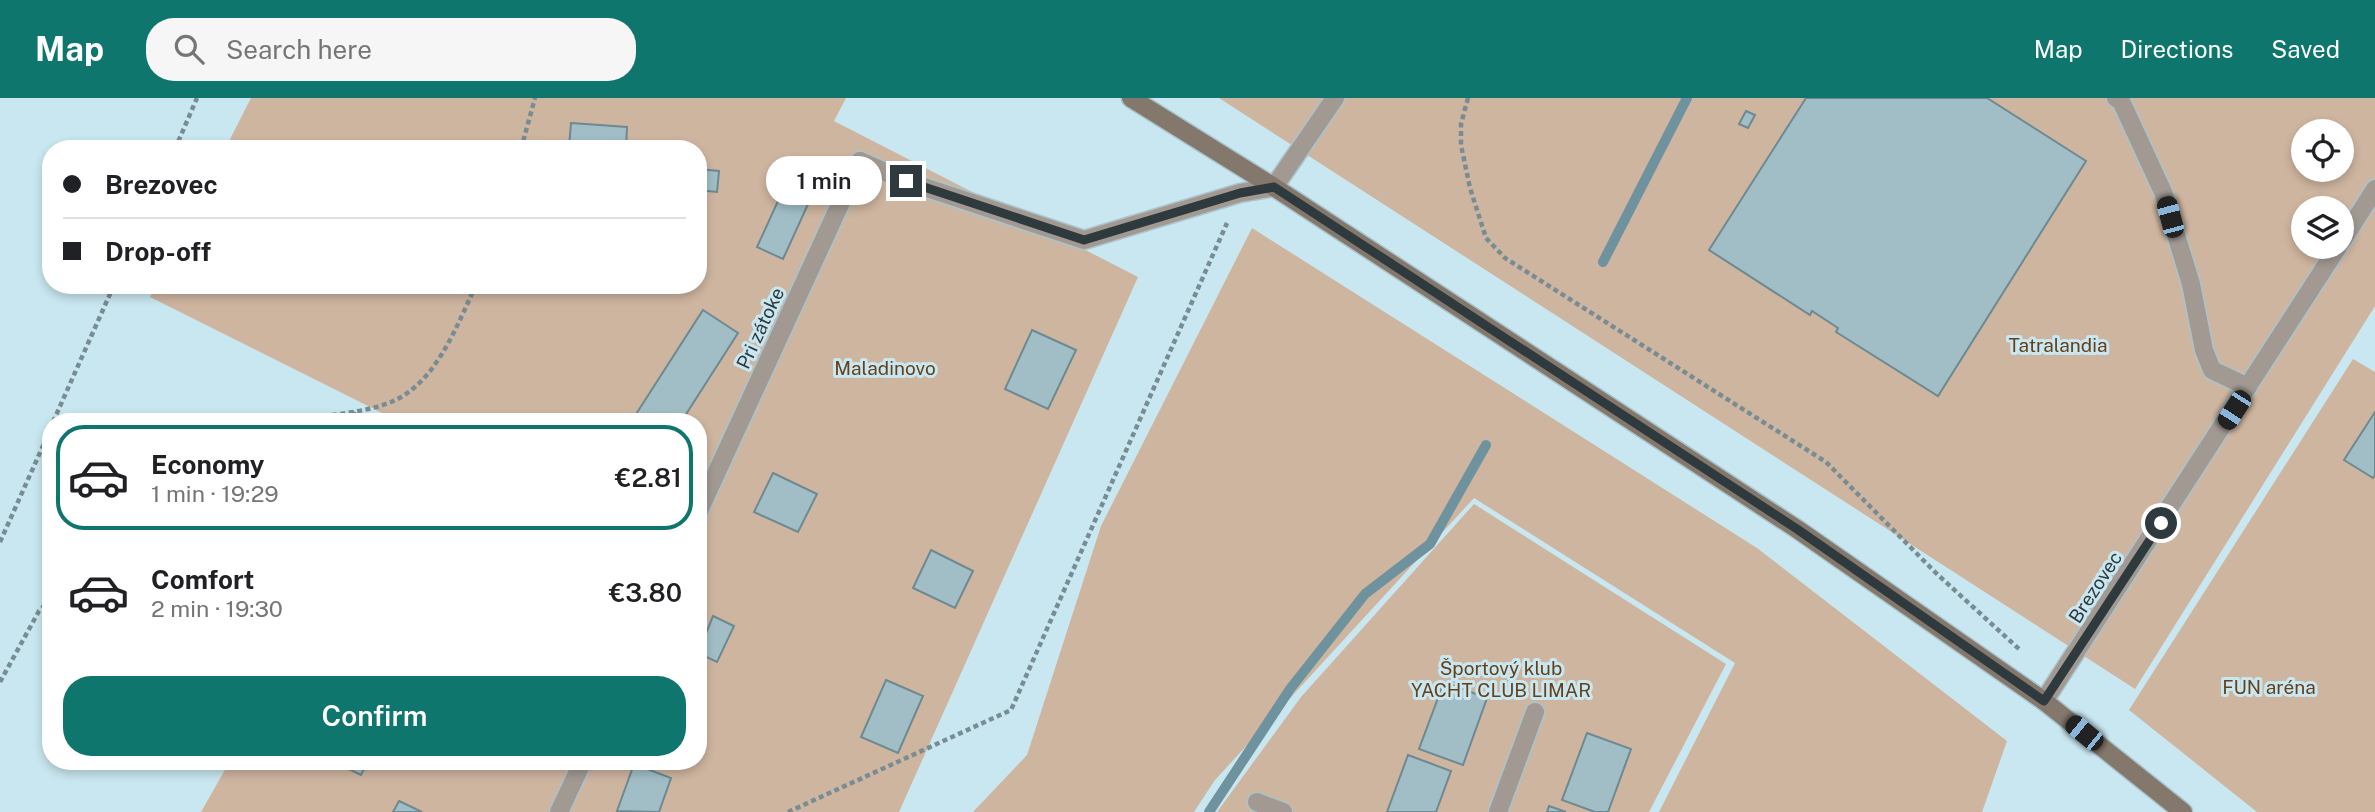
<!DOCTYPE html>
<html lang="en">
<head>
<meta charset="utf-8">
<style>
	body { margin:0; font-family:"Public Sans",sans-serif; background:#f6f6f6; color:#202124; height:100vh; display:flex; flex-direction:column; font-size:26px; white-space:nowrap }
	* { box-sizing:border-box; margin:0 }
	p { font-size:23px; color:#757577 }
	.icon { flex:none; width:38px; height:38px; fill:none; stroke:currentColor; stroke-width:2; stroke-linecap:round; stroke-linejoin:round }
	.map { position:relative; flex:1; overflow:hidden }
	.panel { position:absolute; left:42px; top:315px; width:665px; height:357px; display:flex; flex-direction:column; background:#fff; border-radius:28px; box-shadow:0 4px 10px #0003 }
	.panel>* { flex:none }
	.top-card { position:absolute; left:42px; top:42px; width:665px; height:154px; border-radius:28px; box-shadow:0 4px 10px #0003; display:grid; align-content:center; height:154px; padding:0 21px; background:#fff }
	.fabs { position:absolute; left:2291px; top:21px; display:grid; gap:14px }
	.fabs a { display:grid; place-items:center; width:63px; height:63px; border-radius:50%; background:#fff; box-shadow:0 4px 10px #0003; font-size:35px }
	.end { position:absolute; width:32px; height:32px; margin:-16px; border:9px solid #2f3a3e; background:#fff; box-shadow:0 0 0 4px #fff }
	.from { border-radius:50% }
	.bubble { position:absolute; height:49px; border-radius:24px; background:#fff; box-shadow:0 4px 10px #0003; font-size:23px; font-weight:600; line-height:49px; text-align:center }
	.car { position:absolute; width:21px; height:42px; margin:-21px -10px; border-radius:9px; box-shadow:0 0 5px 2px #0007; background:linear-gradient(#222 24%,#8ab4d8 0 40%,#222 0 76%,#8ab4d8 0 86%,#222 0) }
	.top-card b { display:flex; align-items:center; gap:24px; height:66px; font-size:26px }
	.top-card b+b { border-top:2px solid #e0e0e0 }
	.top-card i { width:18px; height:18px; background:#202124 }
	ul { padding:12px 0 0; list-style:none }
	li { display:flex; align-items:center; gap:21px; height:105px; margin:0 14px 10px; padding:0 7px; border:4px solid transparent; border-radius:28px }
	li div { flex:1 }
	li b { display:block; font-size:26px }
	li em { font-style:normal; font-weight:600 }
	li.current { border-color:#0f766e }
	li>.icon { width:63px; height:63px; stroke-width:1.5 }
	.cta { display:flex; gap:14px; margin-top:auto; padding:14px 21px }
	.cta a { flex:1; height:80px; border-radius:28px; background:#0f766e; color:#fff; font-size:28px; font-weight:600; line-height:80px; text-align:center }
	header { display:flex; align-items:center; gap:42px; box-sizing:border-box; height:98px; padding:0 35px; background:#0f766e; color:#fff }
	header strong { font-size:33px }
	nav { display:flex; gap:38px; margin-inline-start:auto; font-size:24px }
	.search { width:490px; height:63px; background:#f6f6f6; display:flex; align-items:center; gap:18px; box-sizing:border-box; padding:0 24px; border-radius:28px; color:#757577; font-size:26px }
	.map>svg:first-child { display:block }
	.green { fill:#ceb5a0; fill-rule:evenodd }
	.lines { fill:none; stroke-linecap:round; stroke-linejoin:round }
	.stream { stroke:#6e939e; stroke-width:10 }
	.building { fill:#a1bec7; stroke:#6d8991; stroke-width:2 }
	.service-casing { stroke:#aac4cc; stroke-width:21 }
	.minor-casing { stroke:#aac4cc; stroke-width:21 }
	.secondary-casing { stroke:#aac4cc; stroke-width:21 }
	.path { stroke:#788c93; stroke-width:4.5; stroke-dasharray:5 3.5; stroke-linecap:butt }
	.service { stroke:#a29992; stroke-width:18 }
	.minor { stroke:#a29992; stroke-width:18 }
	.secondary { stroke:#84776c; stroke-width:18 }
	.route { stroke:#2f3a3e; stroke-width:9 }
	.labels { text-anchor:middle; dominant-baseline:central; stroke-width:6; stroke-linejoin:round; paint-order:stroke }
	.street-label { font-size:19px; fill:#2f3a3e; stroke:#c9e7f0 }
	.park-label { font-size:19px; fill:#65401a; stroke:#c9e7f0 }
</style>
</head>
<body>
<header>
<strong>Map</strong>
<div class="search"><svg class="icon" aria-label="search" viewBox="0 0 24 24"><circle cx="10" cy="10" r="6"/><path d="M15 15l6 6"/></svg>Search here</div>
<nav><a>Map</a><a>Directions</a><a>Saved</a></nav>
</header>
<div class="map">
<svg width="2375" height="714" viewBox="0 0 2375 714">
	<rect width="100%" height="100%" fill="#c9e7f0"/>
	<g class="green">
		<polygon points="251,0 846,0 834,23 1138,179 899,714 201,714 230,663 698,663 698,324 400,324 150,199 156,187 698,187 698,51 225,51"/>
		<path d="M1219 0H2375V208L2135 591ZM2303 33H2342V72H2303ZM2303 110H2342V149H2303Z"/>
		<polygon points="1252,130 1757,450 2007,643 1982,714 1659,714 1735,565 1474,400 1215,682 1194,714 973,714 1027,657 1101,428"/>
		<polygon points="2353,261 2375,274 2375,714 2257,714 2129,612"/>
		<polygon points="1474,406 1726,566 1649,714 1217,714 1301,599"/>
	</g>
	<g class="lines">
		<g class="stream">
			<polyline points="1603,164 1687,0"/>
			<polyline points="1209,714 1290,591 1365,496 1430,446 1486,347"/>
		</g>
	</g>
	<g class="building">
		<polygon points="1806,0 1987,0 2086,63 1938,298 1836,234 1838,230 1812,213 1810,217 1709,152"/>
		<polygon points="1746,13 1755,17 1748,30 1739,26"/>
		<polygon points="571,25 627,29 626,51 569,49"/>
		<polygon points="698,71 719,73 717,94 698,92"/>
		<polygon points="783,92 809,104 783,161 757,149"/>
		<polygon points="703,212 738,235 681,324 631,324"/>
		<polygon points="1032,232 1076,252 1048,311 1005,291"/>
		<polygon points="2375,314 2375,377 2373,380 2344,362"/>
		<polygon points="773,375 817,396 798,434 754,414"/>
		<polygon points="931,452 973,473 955,510 913,490"/>
		<polygon points="713,518 734,528 717,564 698,555"/>
		<polygon points="886,582 923,598 898,655 861,639"/>
		<polygon points="1444,584 1487,600 1463,667 1419,651"/>
		<polygon points="1587,635 1631,651 1608,714 1595,714 1562,702"/>
		<polygon points="1408,657 1451,673 1436,714 1387,714"/>
		<polygon points="332,663 368,663 361,677"/>
		<polygon points="634,666 671,680 659,714 617,713"/>
		<polygon points="399,703 422,714 393,714"/>
		<polygon points="1549,708 1566,714 1547,714"/>
	</g>
	<g class="lines">
		<g class="service-casing">
			<g id="service">
				<polyline points="2116,0 2121,3 2163,94 2191,186 2204,252 2212,272 2248,289"/>
				<polyline points="860,63 906,83 1084,142 1240,95 1274,89 1335,0"/>
				<polyline points="1257,704 1283,714"/>
				<polyline points="1498,714 1535,614"/>
			</g>
		</g>
		<g class="minor-casing">
			<g id="minor">
				<polyline points="2342,143 2375,91"/>
				<polyline points="698,415 860,63"/>
				<polyline points="2044,603 2338,149"/>
				<polyline points="559,714 583,663"/>
			</g>
		</g>
		<g class="secondary-casing">
			<polyline id="secondary" points="1131,0 1274,89 1797,431 2044,603 2183,714"/>
		</g>
		<g class="path">
			<polyline points="1468,0 1461,26 1461,47 1470,90 1486,140 1505,160 1826,364 1937,476 2019,551"/>
			<polyline points="175,51 197,0"/>
			<polyline points="521,51 535,0"/>
			<polyline points="351,315 380,324"/>
			<polyline points="53,324 114,187"/>
			<path d="M290 324C323 316 359 317 391 304 436 286 457 227 476 187"/>
			<polyline points="0,444 51,330"/>
			<polyline points="0,584 39,513 51,501"/>
			<polyline points="788,714 1011,612 1227,125"/>
		</g>
		<use href="#service" class="service"/>
		<use href="#minor" class="minor"/>
		<use href="#secondary" class="secondary"/>
	</g>
	<g class="lines">
		<polyline class="route" points="906,83 1084,142 1240,95 1274,89 1797,431 2044,603 2161,425"/>
	</g>
	<g class="labels">
		<g class="street-label">
			<text transform="translate(760 230) rotate(-65)">Pri zátoke</text>
			<text transform="translate(2095 489) rotate(-57)">Brezovec</text>
		</g>
		<g class="park-label">
			<text x="2058" y="247">Tatralandia</text>
			<text x="885" y="270">Maladinovo</text>
			<text x="1501" y="570">Športový klub<tspan x="1501" dy="22">YACHT CLUB LIMAR</tspan></text>
			<text x="2269" y="589">FUN aréna</text>
		</g>
	</g>
</svg>
<div class="fabs">
<a><svg class="icon" aria-label="locate" viewBox="0 0 24 24"><circle cx="12" cy="12" r="6"/><path d="M12 2v4M12 18v4M2 12h4M18 12h4"/></svg></a>
<a><svg class="icon" aria-label="layers" viewBox="0 0 24 24"><path d="M12 4l9 5-9 5-9-5zM3 14l9 5 9-5"/></svg></a>
</div>
<i class="end from" style="left:2161px;top:425px"></i>
<i class="end" style="left:906px;top:83px"></i>
<div class="bubble" style="left:766px;top:58px;width:116px">1 min</div>
<i class="car" style="left:2170px;top:119px;rotate:345deg"></i>
<i class="car" style="left:2234px;top:312px;rotate:213deg"></i>
<i class="car" style="left:2084px;top:635px;rotate:309deg"></i>
<div class="top-card">
<b><i class="from"></i>Brezovec</b>
<b><i></i>Drop-off</b>
</div>
<section class="panel">
<ul>
<li class="current"><svg class="icon" aria-label="car" viewBox="0 0 24 24"><path d="M5 17H2v-5l4-1 3-4h7l3 4 3 1v5h-3M9 17h6M6 11h13"/><circle cx="7" cy="17" r="2"/><circle cx="17" cy="17" r="2"/></svg><div><b>Economy</b><p>1 min · 19:29</p></div><em>€2.81</em></li>
<li><svg class="icon" aria-label="car" viewBox="0 0 24 24"><path d="M5 17H2v-5l4-1 3-4h7l3 4 3 1v5h-3M9 17h6M6 11h13"/><circle cx="7" cy="17" r="2"/><circle cx="17" cy="17" r="2"/></svg><div><b>Comfort</b><p>2 min · 19:30</p></div><em>€3.80</em></li>
</ul>
<div class="cta"><a>Confirm</a></div>
</section>
</div>
</body>
</html>
